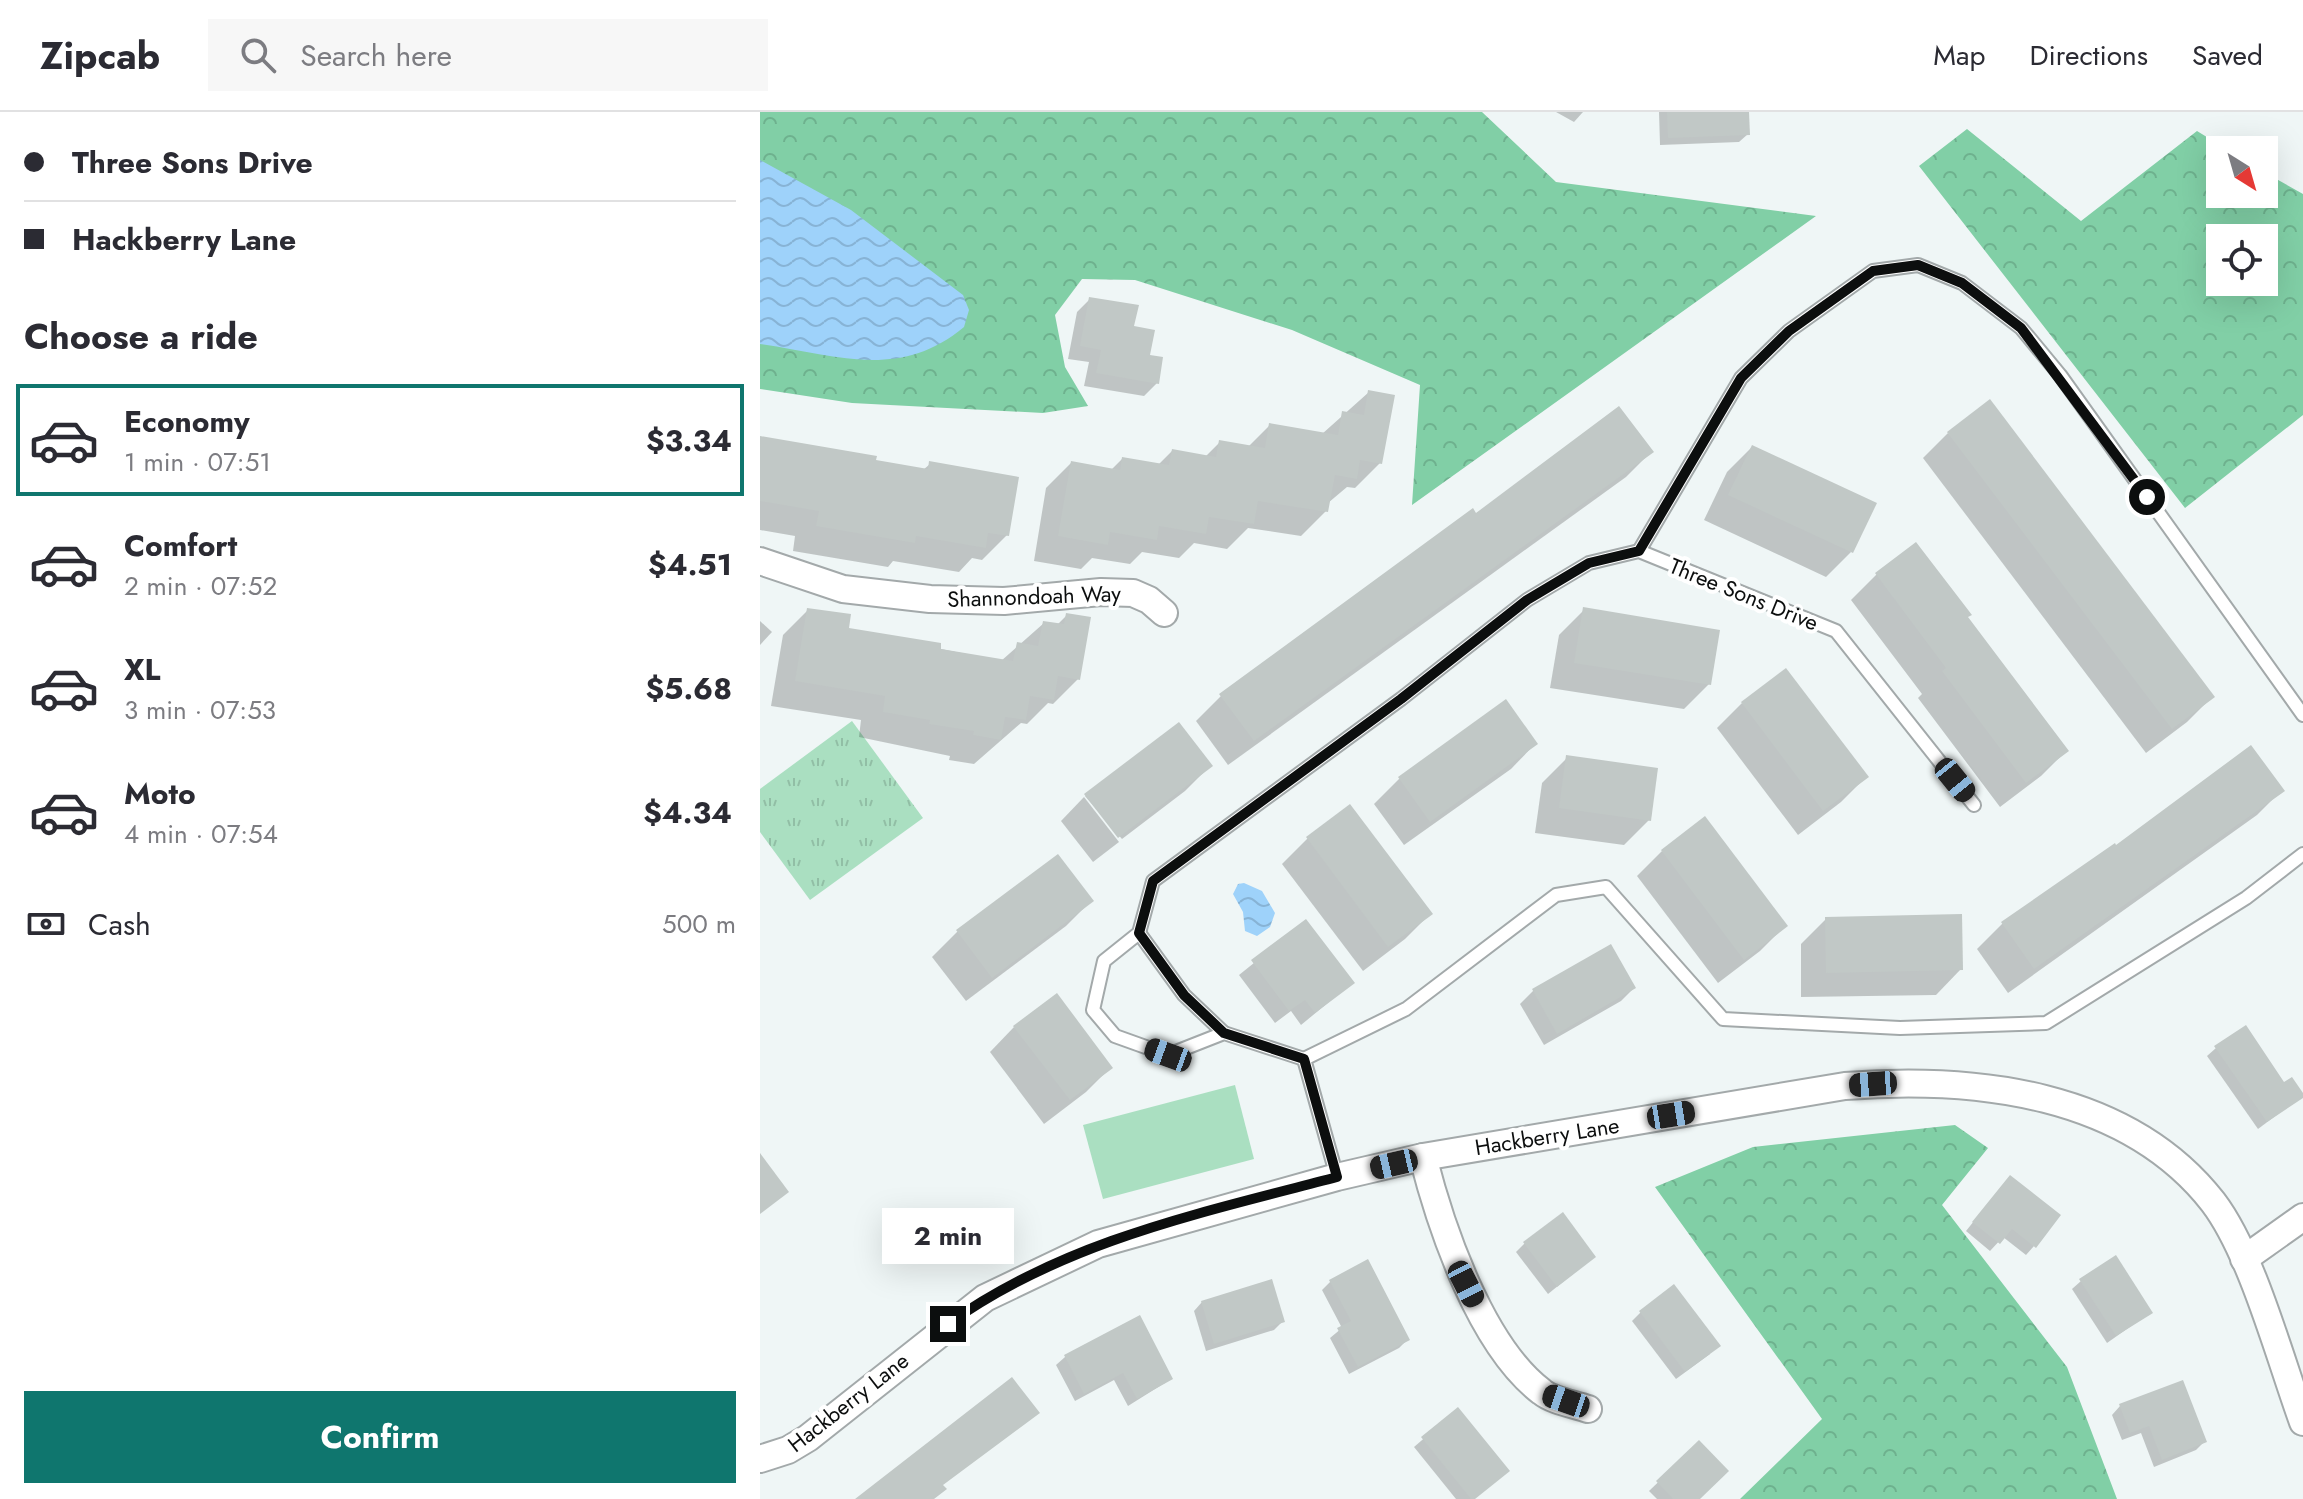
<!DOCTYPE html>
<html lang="en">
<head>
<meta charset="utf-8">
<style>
	body { margin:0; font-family:Jost,sans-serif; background:#f7f7f7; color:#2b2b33; height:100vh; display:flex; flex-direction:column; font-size:30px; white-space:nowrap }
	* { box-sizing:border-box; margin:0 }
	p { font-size:26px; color:#7c7c81 }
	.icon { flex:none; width:44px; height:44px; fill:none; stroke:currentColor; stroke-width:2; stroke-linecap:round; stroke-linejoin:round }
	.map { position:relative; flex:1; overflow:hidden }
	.side { display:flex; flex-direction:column; background:#fff; width:760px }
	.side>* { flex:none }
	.guide { display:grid; align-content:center; height:176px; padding:0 24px; background:#fff }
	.needle { width:52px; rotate:143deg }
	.buttons { position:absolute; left:1446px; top:24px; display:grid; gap:16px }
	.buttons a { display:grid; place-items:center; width:72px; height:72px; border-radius:0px; background:#fff; box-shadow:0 8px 32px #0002; font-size:40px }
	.end { position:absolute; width:36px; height:36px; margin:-18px; border:10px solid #0c0e0e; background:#fff; box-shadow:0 0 0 4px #fff }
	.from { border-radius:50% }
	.bubble { position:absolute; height:56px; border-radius:0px; background:#fff; box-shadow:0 8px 32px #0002; font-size:26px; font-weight:700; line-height:56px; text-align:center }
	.car { position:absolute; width:24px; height:48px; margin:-24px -12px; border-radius:10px; box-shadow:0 0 6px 2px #0007; background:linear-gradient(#222 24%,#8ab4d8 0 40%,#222 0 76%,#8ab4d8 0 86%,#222 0) }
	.guide b { display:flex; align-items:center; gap:28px; height:76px; font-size:30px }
	.guide b+b { border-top:2px solid #e1e1e2 }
	.guide i { width:20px; height:20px; background:#2b2b33 }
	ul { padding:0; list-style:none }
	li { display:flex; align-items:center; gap:24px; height:112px; margin:0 16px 12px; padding:0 8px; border:4px solid transparent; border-radius:0px }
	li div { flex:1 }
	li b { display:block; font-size:30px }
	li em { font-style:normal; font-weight:700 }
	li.on { border-color:#0f766e }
	li>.icon { width:72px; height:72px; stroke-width:1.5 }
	h2 { padding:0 24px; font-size:36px; line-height:96px }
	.pay { display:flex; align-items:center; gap:20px; height:88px; padding:0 24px; font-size:30px }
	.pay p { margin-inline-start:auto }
	.primary-button { display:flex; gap:16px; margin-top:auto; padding:16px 24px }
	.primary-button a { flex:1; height:92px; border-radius:0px; background:#0f766e; color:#fff; font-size:32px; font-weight:700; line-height:92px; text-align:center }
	header { display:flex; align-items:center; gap:48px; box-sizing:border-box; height:112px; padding:0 40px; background:#fff; border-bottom:2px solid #e1e1e2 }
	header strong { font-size:38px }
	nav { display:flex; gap:44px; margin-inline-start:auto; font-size:28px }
	.search { width:560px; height:72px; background:#f7f7f7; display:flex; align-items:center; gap:20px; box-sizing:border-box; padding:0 28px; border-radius:0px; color:#7c7c81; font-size:30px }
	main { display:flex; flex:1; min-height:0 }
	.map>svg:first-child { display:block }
	.grass { fill:#aadfc1 }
	.forest { fill:url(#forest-crowns); fill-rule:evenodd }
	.park { fill:url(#park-tufts) }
	.water { fill:url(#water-waves) }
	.shadow { fill:#0003 }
	.building { fill:#c1c8c6 }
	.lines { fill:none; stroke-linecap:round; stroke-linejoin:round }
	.lane-casing { stroke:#a3a9aa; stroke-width:16 }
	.street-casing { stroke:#a3a9aa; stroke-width:30 }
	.lane { stroke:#fff; stroke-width:12 }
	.street { stroke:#fff; stroke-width:26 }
	.route { stroke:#0c0e0e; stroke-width:10 }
	.labels { text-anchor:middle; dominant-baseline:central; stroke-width:8; stroke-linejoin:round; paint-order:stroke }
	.street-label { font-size:22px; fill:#0c0e0e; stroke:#fff }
</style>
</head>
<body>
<header>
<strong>Zipcab</strong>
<div class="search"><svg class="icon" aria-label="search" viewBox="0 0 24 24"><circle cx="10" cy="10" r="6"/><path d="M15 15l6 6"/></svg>Search here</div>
<nav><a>Map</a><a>Directions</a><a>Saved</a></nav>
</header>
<main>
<section class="side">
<div class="guide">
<b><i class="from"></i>Three Sons Drive</b>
<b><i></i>Hackberry Lane</b>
</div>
<h2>Choose a ride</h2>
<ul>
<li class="on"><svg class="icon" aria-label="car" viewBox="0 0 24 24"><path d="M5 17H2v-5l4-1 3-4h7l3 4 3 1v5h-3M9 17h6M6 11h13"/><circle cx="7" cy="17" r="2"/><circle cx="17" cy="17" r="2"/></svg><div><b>Economy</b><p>1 min · 07:51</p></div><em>$3.34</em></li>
<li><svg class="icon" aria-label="car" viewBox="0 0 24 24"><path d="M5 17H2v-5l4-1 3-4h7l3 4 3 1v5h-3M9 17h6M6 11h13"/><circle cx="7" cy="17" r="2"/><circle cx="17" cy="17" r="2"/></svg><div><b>Comfort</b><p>2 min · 07:52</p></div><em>$4.51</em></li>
<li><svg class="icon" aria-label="car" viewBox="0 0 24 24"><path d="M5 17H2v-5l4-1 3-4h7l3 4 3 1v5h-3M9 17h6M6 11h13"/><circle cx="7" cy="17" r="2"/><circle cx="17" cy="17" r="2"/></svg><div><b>XL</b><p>3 min · 07:53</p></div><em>$5.68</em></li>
<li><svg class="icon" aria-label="car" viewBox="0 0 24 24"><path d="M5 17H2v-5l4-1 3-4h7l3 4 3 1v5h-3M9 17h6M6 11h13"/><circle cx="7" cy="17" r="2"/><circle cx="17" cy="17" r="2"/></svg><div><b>Moto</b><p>4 min · 07:54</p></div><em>$4.34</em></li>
</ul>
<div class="pay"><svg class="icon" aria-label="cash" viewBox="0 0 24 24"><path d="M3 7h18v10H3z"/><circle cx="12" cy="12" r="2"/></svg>Cash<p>500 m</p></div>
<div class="primary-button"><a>Confirm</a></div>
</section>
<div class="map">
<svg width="1543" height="1387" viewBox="0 0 1543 1387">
	<defs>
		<pattern id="forest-crowns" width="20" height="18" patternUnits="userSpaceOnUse" patternTransform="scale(2)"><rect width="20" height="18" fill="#81cfa6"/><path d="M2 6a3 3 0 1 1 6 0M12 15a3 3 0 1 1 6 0" fill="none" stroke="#6eb18e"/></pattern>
		<pattern id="park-tufts" width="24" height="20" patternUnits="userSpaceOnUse" patternTransform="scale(2)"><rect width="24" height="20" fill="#aadfc1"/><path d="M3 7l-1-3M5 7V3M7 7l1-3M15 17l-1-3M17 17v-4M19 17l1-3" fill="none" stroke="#91bea5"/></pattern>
		<pattern id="water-waves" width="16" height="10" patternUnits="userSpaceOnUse" patternTransform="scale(2)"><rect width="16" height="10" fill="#9ed2fa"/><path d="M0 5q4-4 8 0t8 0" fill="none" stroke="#87b3d5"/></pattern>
	</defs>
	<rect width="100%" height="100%" fill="#eff6f6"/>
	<polygon class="grass" points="475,973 494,1047 343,1087 323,1013"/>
	<g class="forest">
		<polygon points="0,0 722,0 796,70 1056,104 652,393 660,273 532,218 375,168 322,167 295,203 305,255 328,294 283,301 92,291 0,277"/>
		<path d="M1207 17 1321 109 1437 19 1468 38H1460V82H1504V60L1543 82V303L1425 396 1159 54ZM1504 126V170H1460V126Z"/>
		<polygon points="1195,1013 1228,1036 1182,1093 1307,1255 1357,1387 980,1387 1062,1307 895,1075 993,1035"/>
	</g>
	<polygon class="park" points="92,609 163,706 50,788 0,720 0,677"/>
	<g class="water">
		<path d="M0 48 91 98 203 183 209 198 204 215C139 269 76 243 0 232Z"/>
		<polygon points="484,771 502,779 515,801 510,815 497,824 485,819 483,800 473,782 478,772"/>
	</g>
	<g class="shadow">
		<polygon points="796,0 823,0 814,10"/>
		<polygon points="899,0 987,0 988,22 979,30 900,33"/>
		<polygon points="330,187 372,216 397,271 384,284 324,274 329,250 308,247 317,200"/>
		<polygon points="609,280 620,351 595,376 587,375 568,391 566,399 541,424 488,416 467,437 434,431 419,446 382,440 370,452 332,446 321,457 274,449 286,376 311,351 351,358 362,347 398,353 412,339 445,345 460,330 488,335 510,313 562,322"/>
		<polygon points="1188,321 1452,585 1427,610 1386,641 1163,346"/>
		<polygon points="0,326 163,358 170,352 247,423 222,448 212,446 199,460 133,449 128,455 33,439 35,424 0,418"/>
		<polygon points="992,335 1091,440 1066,465 944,408 967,360"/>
		<polygon points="891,340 866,365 468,653 436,609 461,584 716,403"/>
		<polygon points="1156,432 1206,506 1306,639 1281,664 1240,695 1158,586 1162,582 1091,488 1116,463"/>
		<polygon points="48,498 86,518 241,549 284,511 297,513 307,503 318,567 293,592 288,591 267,612 261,611 214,652 189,648 190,644 99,625 101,608 11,594 23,523"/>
		<polygon points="824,498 949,572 924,597 790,576 799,523"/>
		<polygon points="0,509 12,520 0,533"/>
		<polygon points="745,589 775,632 751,657 644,733 614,692 639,667"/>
		<polygon points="982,591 1106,665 1081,690 1038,723 957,616"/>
		<polygon points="418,613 450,654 425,679 362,727 325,684"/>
		<polygon points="807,646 889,708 864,733 775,721 782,671"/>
		<polygon points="1522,678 1497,703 1248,881 1217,837 1242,812 1354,734"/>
		<polygon points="324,685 359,730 333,750 301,709"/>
		<polygon points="590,695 670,802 645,827 603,859 522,752 547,727"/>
		<polygon points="902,739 1025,814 1000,839 958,871 877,764"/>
		<polygon points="298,744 331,789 306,814 206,889 172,845 197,820"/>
		<polygon points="1066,807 1201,857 1176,883 1041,885 1041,832"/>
		<polygon points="546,809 592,871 541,913 531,899 515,911 479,863"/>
		<polygon points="850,835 874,876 861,889 784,933 760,892 773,879"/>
		<polygon points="254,915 351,955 326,980 284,1012 230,940"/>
		<polygon points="1456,936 1524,972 1542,984 1498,1017 1447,944"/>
		<polygon points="1242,1074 1274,1134 1266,1143 1243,1125 1230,1139 1206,1119"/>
		<polygon points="765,1131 834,1145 788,1182 756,1140"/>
		<polygon points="571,1169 648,1227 639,1236 589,1262 570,1226 582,1216 562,1178"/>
		<polygon points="1321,1169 1391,1200 1347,1231 1312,1177"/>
		<polygon points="442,1190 522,1210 514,1218 446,1239 434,1199"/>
		<polygon points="881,1200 950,1242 916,1267 872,1209"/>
		<polygon points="379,1206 411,1267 368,1294 354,1268 315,1289 296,1253 305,1245"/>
		<polygon points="1360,1294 1444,1330 1436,1338 1394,1355 1381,1321 1362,1328 1352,1303"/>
		<polygon points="698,1297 714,1387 696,1387 654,1335"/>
		<polygon points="939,1331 938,1387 897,1387 889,1379"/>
	</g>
	<g class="building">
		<polygon points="907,0 989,0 990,23 908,26"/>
		<polygon points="329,185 379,193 374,214 395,218 390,243 403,245 399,272 336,261 341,238 320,234"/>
		<polygon points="608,278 635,283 622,352 600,348 597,367 575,363 568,400 498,389 494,412 449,405 446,422 399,414 397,428 350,420 348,433 298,424 311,349 360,358 362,345 409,353 412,337 456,345 459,328 505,336 509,311 578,323 582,299 604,303"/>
		<polygon points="1230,287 1455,585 1412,617 1187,320"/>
		<polygon points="859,294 894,340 494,629 459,582 713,396 716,401"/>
		<polygon points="0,324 117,344 116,348 168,357 169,349 259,365 249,424 228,421 226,436 156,424 155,431 56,414 59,399 0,389"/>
		<polygon points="992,333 1117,391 1093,441 968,383"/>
		<polygon points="1156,430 1212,503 1208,505 1309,639 1266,671 1182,559 1186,556 1115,461"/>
		<polygon points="823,495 960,518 951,573 814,551"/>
		<polygon points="47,496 91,502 89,516 181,531 181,537 253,549 257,530 278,534 283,509 304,512 306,501 331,505 320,568 298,564 294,588 270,584 266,608 245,605 241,628 213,623 214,619 169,612 170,608 123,600 125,584 35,569"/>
		<polygon points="1026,556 1109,665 1063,699 981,590"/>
		<polygon points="746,587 778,632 670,710 638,665"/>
		<polygon points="419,610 453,654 358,726 324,682"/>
		<polygon points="1491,633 1525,679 1274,857 1241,810 1355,731 1356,733"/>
		<polygon points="806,643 898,656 891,709 799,696"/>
		<polygon points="590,692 673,802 628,835 546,725"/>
		<polygon points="945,704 1028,814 984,848 901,738"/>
		<polygon points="298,742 334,789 232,866 196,818"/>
		<polygon points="1202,802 1203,858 1066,861 1065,805"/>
		<polygon points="546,807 595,871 555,901 545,888 529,899 491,848"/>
		<polygon points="851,832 876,876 797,922 772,877"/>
		<polygon points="297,881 353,956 310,988 253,914"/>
		<polygon points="1486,913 1524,970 1532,965 1543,981 1543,986 1507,1010 1454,934"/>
		<polygon points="0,1041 29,1080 0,1102"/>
		<polygon points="1250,1063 1301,1103 1276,1136 1252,1117 1240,1132 1212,1110"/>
		<polygon points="803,1100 836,1145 797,1175 763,1130"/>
		<polygon points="1356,1143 1393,1201 1356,1224 1319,1167"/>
		<polygon points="608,1147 650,1228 598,1255 577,1216 591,1209 569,1168"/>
		<polygon points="512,1167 525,1210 454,1232 441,1189"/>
		<polygon points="914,1172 961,1234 925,1260 879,1199"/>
		<polygon points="380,1203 413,1267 377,1287 363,1261 324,1282 304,1243"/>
		<polygon points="252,1265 280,1301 183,1373 187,1377 174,1387 95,1387"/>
		<polygon points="1423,1268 1447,1330 1402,1348 1389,1314 1370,1321 1359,1292"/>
		<polygon points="698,1295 750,1359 715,1387 711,1387 661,1325"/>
		<polygon points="939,1328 969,1359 940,1387 913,1387 896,1369"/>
	</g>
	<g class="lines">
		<g class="lane-casing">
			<g id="lane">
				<polyline points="879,439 981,266 1029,219 1113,159 1158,153 1202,171 1261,216 1300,263 1543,603"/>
				<polyline points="379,821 424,883 464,921"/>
				<polyline points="544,947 464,921 408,943 355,924 333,898 344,849 379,821 393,769 641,587 767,488 829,451 879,439 1076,519 1214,693"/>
				<polyline points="577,1065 544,947 646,897 796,783 846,775 963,907 1140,916 1286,911 1486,786 1543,742"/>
			</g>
		</g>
		<g class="street-casing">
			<g id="street">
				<polyline points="0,449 83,477 170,487 244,489 341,480 373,481 389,488 404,501"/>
				<path d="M663 1045C681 1116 721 1234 782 1280 793 1289 814 1292 828 1297"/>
				<polyline points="1484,1147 1543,1105"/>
				<path d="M0 1347 28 1338 48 1326 225 1186 338 1132 577 1065 663 1045 1085 974C1214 964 1367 980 1453 1090 1492 1141 1520 1247 1543 1310"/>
			</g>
		</g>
		<use href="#lane" class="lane"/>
		<use href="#street" class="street"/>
	</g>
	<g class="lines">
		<path class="route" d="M188 1212C304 1129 441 1101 577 1065L544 947 464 921 424 883 379 821 393 769 641 587 767 488 829 451 879 439 981 266 1029 219 1113 159 1158 153 1202 171 1261 216 1387 385"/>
	</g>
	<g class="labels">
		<g class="street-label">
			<text transform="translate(984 482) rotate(22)">Three Sons Drive</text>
			<text transform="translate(274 484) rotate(-2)">Shannondoah Way</text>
			<text transform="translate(787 1024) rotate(-9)">Hackberry Lane</text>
			<text transform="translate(88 1290) rotate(-38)">Hackberry Lane</text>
		</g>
	</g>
</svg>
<div class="buttons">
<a><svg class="needle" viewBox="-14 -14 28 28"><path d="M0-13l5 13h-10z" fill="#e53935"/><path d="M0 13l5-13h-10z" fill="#7c7c81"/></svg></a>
<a><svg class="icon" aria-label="locate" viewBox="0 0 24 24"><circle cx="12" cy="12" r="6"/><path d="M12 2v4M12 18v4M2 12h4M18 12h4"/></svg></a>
</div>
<i class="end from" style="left:1387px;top:385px"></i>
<i class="end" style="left:188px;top:1212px"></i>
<div class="bubble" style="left:122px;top:1096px;width:132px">2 min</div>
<i class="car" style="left:1195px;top:668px;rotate:141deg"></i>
<i class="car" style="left:408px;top:943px;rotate:290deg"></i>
<i class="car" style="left:1113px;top:972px;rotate:266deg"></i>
<i class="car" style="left:911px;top:1003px;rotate:81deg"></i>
<i class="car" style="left:634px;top:1052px;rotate:257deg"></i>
<i class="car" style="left:706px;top:1172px;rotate:153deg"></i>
<i class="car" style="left:806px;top:1289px;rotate:289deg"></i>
</div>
</main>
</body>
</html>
